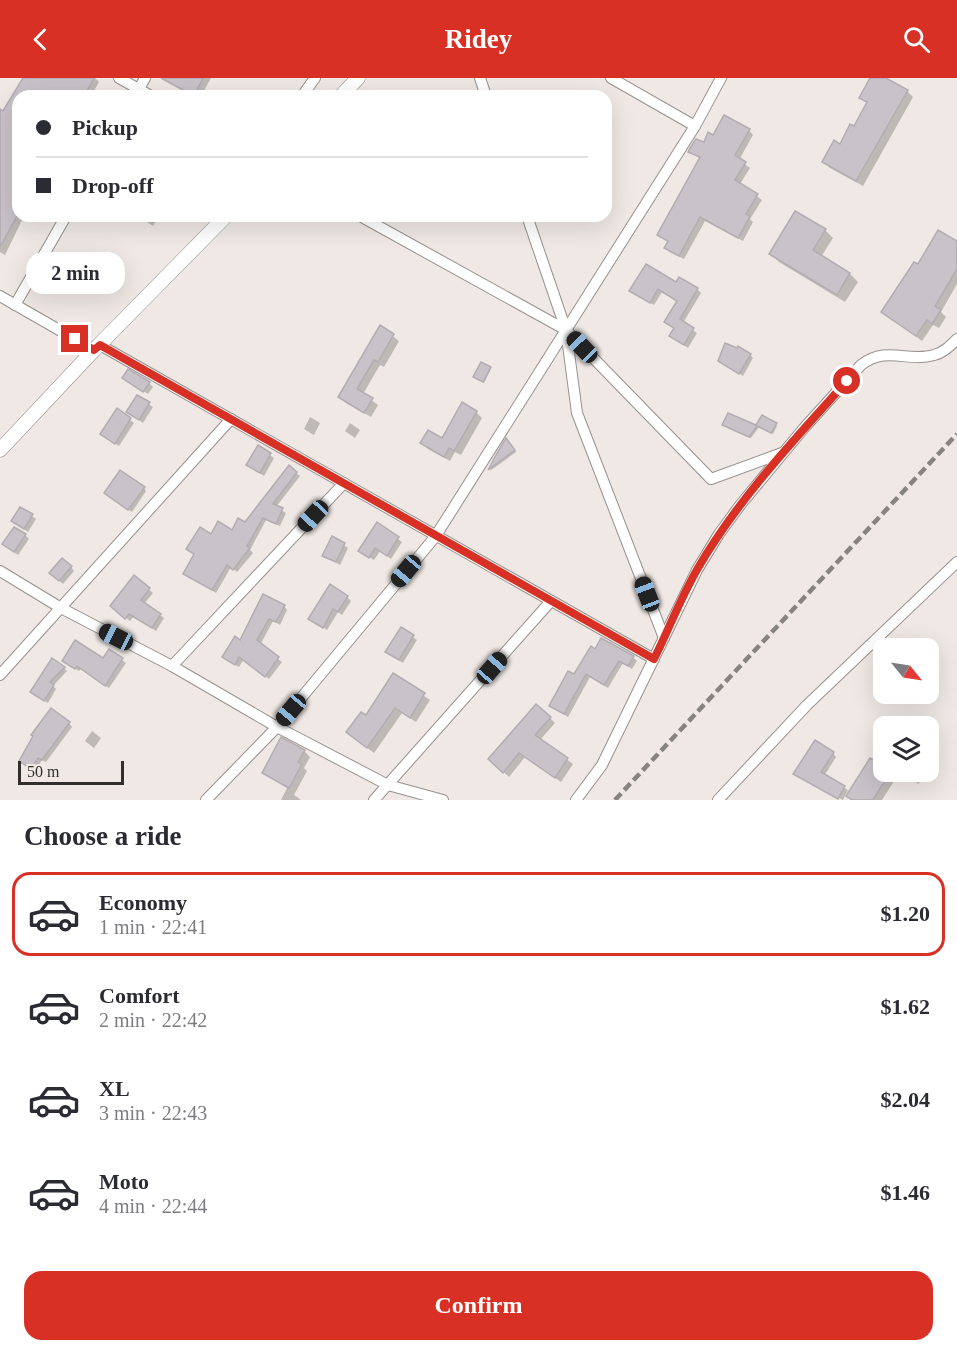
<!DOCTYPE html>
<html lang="en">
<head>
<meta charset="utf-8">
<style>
	body { margin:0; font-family:"Times New Roman",serif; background:#f2f2f3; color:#2b2b33; height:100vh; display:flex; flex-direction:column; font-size:22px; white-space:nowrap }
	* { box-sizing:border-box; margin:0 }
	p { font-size:20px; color:#7c7c81 }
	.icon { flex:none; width:33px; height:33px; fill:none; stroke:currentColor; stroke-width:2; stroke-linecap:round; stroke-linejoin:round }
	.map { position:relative; height:722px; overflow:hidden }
	.panel { display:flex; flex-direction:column; background:#fff; flex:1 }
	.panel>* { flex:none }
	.banner { position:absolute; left:12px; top:12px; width:600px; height:132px; border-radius:18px; box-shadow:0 6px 24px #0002; display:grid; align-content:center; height:132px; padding:0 24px; background:#fff }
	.needle { width:39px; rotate:120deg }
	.fabs { position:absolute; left:873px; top:560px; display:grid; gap:12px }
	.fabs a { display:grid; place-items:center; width:66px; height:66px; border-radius:12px; background:#fff; box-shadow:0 6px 24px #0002; font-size:30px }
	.scale { position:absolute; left:18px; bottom:15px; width:106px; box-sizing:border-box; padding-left:6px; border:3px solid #312f2d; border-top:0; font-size:16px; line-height:21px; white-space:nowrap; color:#312f2d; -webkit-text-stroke:4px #efe8e4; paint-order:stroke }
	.end { position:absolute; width:27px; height:27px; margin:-14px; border:8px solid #d93025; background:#fff; box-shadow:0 0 0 3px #fff }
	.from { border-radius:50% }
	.bubble { position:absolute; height:42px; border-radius:18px; background:#fff; box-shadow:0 6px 24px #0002; font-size:20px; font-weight:700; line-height:42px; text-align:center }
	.car { position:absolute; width:18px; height:36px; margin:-18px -9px; border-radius:8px; box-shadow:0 0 4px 2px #0007; background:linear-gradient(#222 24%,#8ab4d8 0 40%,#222 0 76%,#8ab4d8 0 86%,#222 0) }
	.banner b { display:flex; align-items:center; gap:21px; height:57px; font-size:22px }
	.banner b+b { border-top:2px solid #e1e1e2 }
	.banner i { width:15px; height:15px; background:#2b2b33 }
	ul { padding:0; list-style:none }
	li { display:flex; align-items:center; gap:18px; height:84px; margin:0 12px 9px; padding:0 12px; border:3px solid transparent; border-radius:18px }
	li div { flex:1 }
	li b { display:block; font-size:22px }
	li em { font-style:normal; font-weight:700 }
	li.active { border-color:#d93025 }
	li>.icon { width:54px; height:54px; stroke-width:1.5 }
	h2 { padding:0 24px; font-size:27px; line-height:72px }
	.action { display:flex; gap:12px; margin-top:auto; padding:12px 24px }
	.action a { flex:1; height:69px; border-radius:18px; background:#d93025; color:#fff; font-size:24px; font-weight:700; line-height:69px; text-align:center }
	header { display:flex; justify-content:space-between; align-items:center; height:78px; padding:0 24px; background:#d93025; color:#fff; font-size:27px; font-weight:700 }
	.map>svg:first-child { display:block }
	.shadow { fill:#0003 }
	.building { fill:#c9c3c9; stroke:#b2adb2; stroke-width:1.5 }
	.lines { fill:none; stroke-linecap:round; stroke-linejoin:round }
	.minor-casing { stroke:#97918d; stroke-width:12 }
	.tertiary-casing { stroke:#97918d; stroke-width:15 }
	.minor { stroke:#fff; stroke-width:10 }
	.tertiary { stroke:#fff; stroke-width:14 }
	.rail { stroke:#878380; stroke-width:4.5; stroke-dasharray:9 4.5; stroke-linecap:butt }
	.route { stroke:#d93025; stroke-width:8 }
</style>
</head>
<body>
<header><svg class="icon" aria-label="back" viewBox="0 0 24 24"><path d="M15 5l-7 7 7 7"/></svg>Ridey<svg class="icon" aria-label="search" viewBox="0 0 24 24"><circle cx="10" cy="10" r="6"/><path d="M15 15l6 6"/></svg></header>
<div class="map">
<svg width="957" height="722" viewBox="0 0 957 722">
	<rect width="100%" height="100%" fill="#efe8e4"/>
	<g class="shadow">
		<polygon points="24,0 95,0 99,4 91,18 18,18 18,138 24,138 5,177 0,174 0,32 4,35"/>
		<polygon points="164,0 211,0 201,18 192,18 169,5"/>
		<polygon points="872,0 883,0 907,13 913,19 863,108 830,90 824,84 855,51 868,26 861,20"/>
		<polygon points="749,52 753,57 739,82 750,90 740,106 762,122 750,141 753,144 743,163 705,143 684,181 670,174 666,169 669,164 659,157 701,81 690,74 714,59"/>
		<polygon points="137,138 159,138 153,148"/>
		<polygon points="825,152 833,160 821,179 850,196 858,204 845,224 779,184 771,176"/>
		<polygon points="957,165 957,206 941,234 946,239 939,250 933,247 922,263 883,234 918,188"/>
		<polygon points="676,206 697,211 701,215 683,245 697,255 688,270 675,261 675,251 666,244 679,224 662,214 654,227 635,216"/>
		<polygon points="381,249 399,263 384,289 380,287 363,316 378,327 371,339 346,325 340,319"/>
		<polygon points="750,277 753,280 743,298 720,283"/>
		<polygon points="490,290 491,291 484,305 476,300"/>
		<polygon points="127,303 149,305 153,309 148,316"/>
		<polygon points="138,319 153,329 143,345 128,334"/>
		<polygon points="117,333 134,345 119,368 106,360"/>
		<polygon points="476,334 482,340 461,377 455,374 450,383 428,371 422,365 442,362"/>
		<polygon points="728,337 757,349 762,339 777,348 773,356 759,349 751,360 725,348"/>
		<polygon points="310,339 320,345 314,357 304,351"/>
		<polygon points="350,345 360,352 355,360 345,353"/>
		<polygon points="507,362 516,374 490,393 499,375"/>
		<polygon points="258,369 274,380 264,398 252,390"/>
		<polygon points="296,395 300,398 276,429 286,435 280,448 266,442 250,472 253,475 237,494 231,489 216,515 185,496 211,458 232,454 245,446"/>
		<polygon points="144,410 146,413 132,434 108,417"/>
		<polygon points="32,438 36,441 28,454 17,446"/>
		<polygon points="377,446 402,464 391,481 380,473 374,482 364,476"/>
		<polygon points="25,457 29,461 18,477 8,470"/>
		<polygon points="333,460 348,470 340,487 324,477"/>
		<polygon points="71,489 74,493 63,506 51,495"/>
		<polygon points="135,500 153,515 144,526 164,540 156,553 134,538 130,543 115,532"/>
		<polygon points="347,519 351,523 342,537 338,534 327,552 310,541"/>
		<polygon points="284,528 287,532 280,547 273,543 260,567 282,584 269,601 244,581 239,589 227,582 240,564"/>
		<polygon points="401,551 417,562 403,585 390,577"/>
		<polygon points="591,570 633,579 637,583 632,591 623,585 608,610 590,599 568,639 551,628 575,598"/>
		<polygon points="110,573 126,585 109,610 81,591 79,593 64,583 104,582"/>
		<polygon points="64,590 67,593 53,608 56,611 48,625 35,617"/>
		<polygon points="393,597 430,622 416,644 402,635 374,675 354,660"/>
		<polygon points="550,640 555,645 540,662 573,686 561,704 525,679 509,699 495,686"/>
		<polygon points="69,645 72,649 46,684 42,682 35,693 21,683"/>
		<polygon points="92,653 101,660 94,670 85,663"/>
		<polygon points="304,673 310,679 304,690 307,693 294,717 301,722 281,722 287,710 270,700 264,694"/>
		<polygon points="928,673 935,679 928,686"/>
		<polygon points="833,675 836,679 824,698 848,712 843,722 799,699"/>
		<polygon points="884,693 888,693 896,700 882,722 852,722 848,718"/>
		<polygon points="904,693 928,693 929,694 918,706"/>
	</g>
	<g class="building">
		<polygon points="23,0 94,0 84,18 18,18 18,136 0,169 0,31 3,33"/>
		<polygon points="161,0 203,0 194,18"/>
		<polygon points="870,0 886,0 908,12 856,103 822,84 834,62 840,66 850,46 854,48 867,24 859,20"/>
		<polygon points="724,37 750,51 735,77 746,84 735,102 758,116 746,136 750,138 738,160 700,139 679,178 664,170 668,163 657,157 700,79 688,74 690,70 696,61 704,64 708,54 713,57"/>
		<polygon points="795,133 826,151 813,172 850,195 837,217 769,176"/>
		<polygon points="938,152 957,163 957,191 935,228 941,232 932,246 927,242 916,258 881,234 914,184 918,186"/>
		<polygon points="646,186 676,204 679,199 698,210 680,241 694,250 684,267 669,258 674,250 664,244 677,223 658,211 650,225 629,213"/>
		<polygon points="380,247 394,256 378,284 374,282 357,311 373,320 364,335 338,319"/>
		<polygon points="725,265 737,270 738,268 751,276 739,296 718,283"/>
		<polygon points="481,284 491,289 483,304 473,299"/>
		<polygon points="128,291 150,304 143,314 122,300"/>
		<polygon points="137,317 150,324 139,342 126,334"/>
		<polygon points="462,324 477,333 454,373 449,370 444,379 420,365 428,352 442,360"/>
		<polygon points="117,330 131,340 115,366 100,356"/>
		<polygon points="728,335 756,347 762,337 777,345 771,355 757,348 749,359 722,347"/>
		<polygon points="506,360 515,372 488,392 497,375"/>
		<polygon points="258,367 271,375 260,395 246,387"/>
		<polygon points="289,387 297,394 273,426 283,430 276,446 263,440 247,468 250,470 233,492 227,487 212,512 183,496 194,476 186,471 200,449 211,456 218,443 232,452 238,440 245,444"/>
		<polygon points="120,392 145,409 128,432 104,415"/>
		<polygon points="20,429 33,436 24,451 11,443"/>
		<polygon points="377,444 399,459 387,478 375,470 369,480 358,473"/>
		<polygon points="14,449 26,456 14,474 2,466"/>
		<polygon points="332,458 345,465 336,484 322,478"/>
		<polygon points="62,480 72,488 59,503 49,495"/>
		<polygon points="134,497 150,510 141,522 161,536 152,550 129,536 125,541 110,528"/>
		<polygon points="330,506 348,518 338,534 333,531 323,550 308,541"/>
		<polygon points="263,516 285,527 276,544 269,541 257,562 279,579 265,599 239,579 235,587 222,579 235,558 240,562"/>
		<polygon points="401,549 414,557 399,582 385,574"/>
		<polygon points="601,560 634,578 628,588 619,583 604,607 586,596 564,636 549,628 568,593 574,596 591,568 595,571"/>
		<polygon points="75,562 103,580 109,571 123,580 105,608 77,588 75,591 62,583"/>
		<polygon points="52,580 65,589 50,604 54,607 44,623 30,614"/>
		<polygon points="393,595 425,615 410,640 395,630 367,670 346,654 361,634 366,637"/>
		<polygon points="536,626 551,639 535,657 568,680 555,700 519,675 503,695 488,681"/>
		<polygon points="51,630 70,644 42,682 38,680 31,691 19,683 33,658 31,657"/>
		<polygon points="281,659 305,672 298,684 302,686 289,710 262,695"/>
		<polygon points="815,662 834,674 821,694 845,708 838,721 793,696"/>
		<polygon points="870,680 884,688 884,693 891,693 873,722 852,722 846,718"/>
	</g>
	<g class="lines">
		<g class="minor-casing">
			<g id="minor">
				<polyline points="119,0 151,18"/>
				<polyline points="480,0 486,18"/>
				<polyline points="611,0 695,48"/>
				<polyline points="135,18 145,0"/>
				<polyline points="302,18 315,0"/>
				<polyline points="360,138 566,252 711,401 782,375"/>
				<polyline points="527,138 566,252 577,335 664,560"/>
				<polyline points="0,218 94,272"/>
				<polyline points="15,227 66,138"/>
				<polyline points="100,267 654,581"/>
				<polyline points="0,493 61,530 172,588 277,649 388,707 443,722"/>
				<polyline points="172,588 344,405"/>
				<polyline points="0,597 231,341"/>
				<polyline points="206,722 277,649 435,459 695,48 721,0"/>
				<polyline points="374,722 551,523"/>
				<path d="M576 722 602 687 697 492 719 456 741 426 804 350 861 287C887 267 908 285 934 277 943 275 950 268 957 261"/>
				<polyline points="718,722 807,627 957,484"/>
			</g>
		</g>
		<g class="tertiary-casing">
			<g id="tertiary">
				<polyline points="341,18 358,0"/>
				<polyline points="0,372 94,272 226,138"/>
			</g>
		</g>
		<use href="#minor" class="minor"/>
		<use href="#tertiary" class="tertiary"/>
		<polyline class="rail" points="615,722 957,356"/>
	</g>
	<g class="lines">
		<path class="route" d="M75 261 94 272 100 267 654 581C669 551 681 519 698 490 738 421 794 362 847 303"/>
	</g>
</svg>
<div class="fabs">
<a><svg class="needle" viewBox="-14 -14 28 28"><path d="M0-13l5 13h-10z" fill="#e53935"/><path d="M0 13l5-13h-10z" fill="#7c7c81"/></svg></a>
<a><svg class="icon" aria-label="layers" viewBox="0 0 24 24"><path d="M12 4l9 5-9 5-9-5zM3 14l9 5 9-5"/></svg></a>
</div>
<div class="scale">50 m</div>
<i class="end from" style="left:847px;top:303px"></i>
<i class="end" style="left:75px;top:261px"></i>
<div class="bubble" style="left:26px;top:174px;width:99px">2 min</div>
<i class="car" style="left:582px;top:269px;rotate:316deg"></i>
<i class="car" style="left:313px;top:438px;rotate:223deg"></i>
<i class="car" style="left:406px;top:493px;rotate:220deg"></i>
<i class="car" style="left:647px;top:516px;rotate:339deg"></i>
<i class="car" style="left:116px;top:559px;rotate:297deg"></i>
<i class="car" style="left:492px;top:590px;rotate:41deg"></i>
<i class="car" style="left:291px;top:632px;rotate:220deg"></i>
<div class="banner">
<b><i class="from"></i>Pickup</b>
<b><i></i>Drop-off</b>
</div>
</div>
<section class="panel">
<h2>Choose a ride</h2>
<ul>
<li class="active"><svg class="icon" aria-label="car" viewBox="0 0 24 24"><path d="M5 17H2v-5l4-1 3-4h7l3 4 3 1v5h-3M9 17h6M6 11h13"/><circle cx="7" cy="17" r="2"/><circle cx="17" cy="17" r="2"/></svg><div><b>Economy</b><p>1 min · 22:41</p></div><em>$1.20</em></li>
<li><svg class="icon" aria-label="car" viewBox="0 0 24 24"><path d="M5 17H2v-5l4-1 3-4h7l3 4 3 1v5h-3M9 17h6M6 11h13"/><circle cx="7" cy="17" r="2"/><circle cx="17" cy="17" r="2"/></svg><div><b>Comfort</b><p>2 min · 22:42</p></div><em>$1.62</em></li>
<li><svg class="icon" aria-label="car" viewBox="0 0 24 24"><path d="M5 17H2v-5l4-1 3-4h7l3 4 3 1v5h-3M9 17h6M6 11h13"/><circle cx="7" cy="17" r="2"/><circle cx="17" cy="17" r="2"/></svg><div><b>XL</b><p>3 min · 22:43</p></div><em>$2.04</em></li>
<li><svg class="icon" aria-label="car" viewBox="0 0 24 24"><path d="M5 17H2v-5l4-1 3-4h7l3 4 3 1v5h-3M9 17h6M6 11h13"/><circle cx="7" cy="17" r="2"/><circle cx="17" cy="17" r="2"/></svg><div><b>Moto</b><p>4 min · 22:44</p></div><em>$1.46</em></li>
</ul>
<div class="action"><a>Confirm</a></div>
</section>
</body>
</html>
